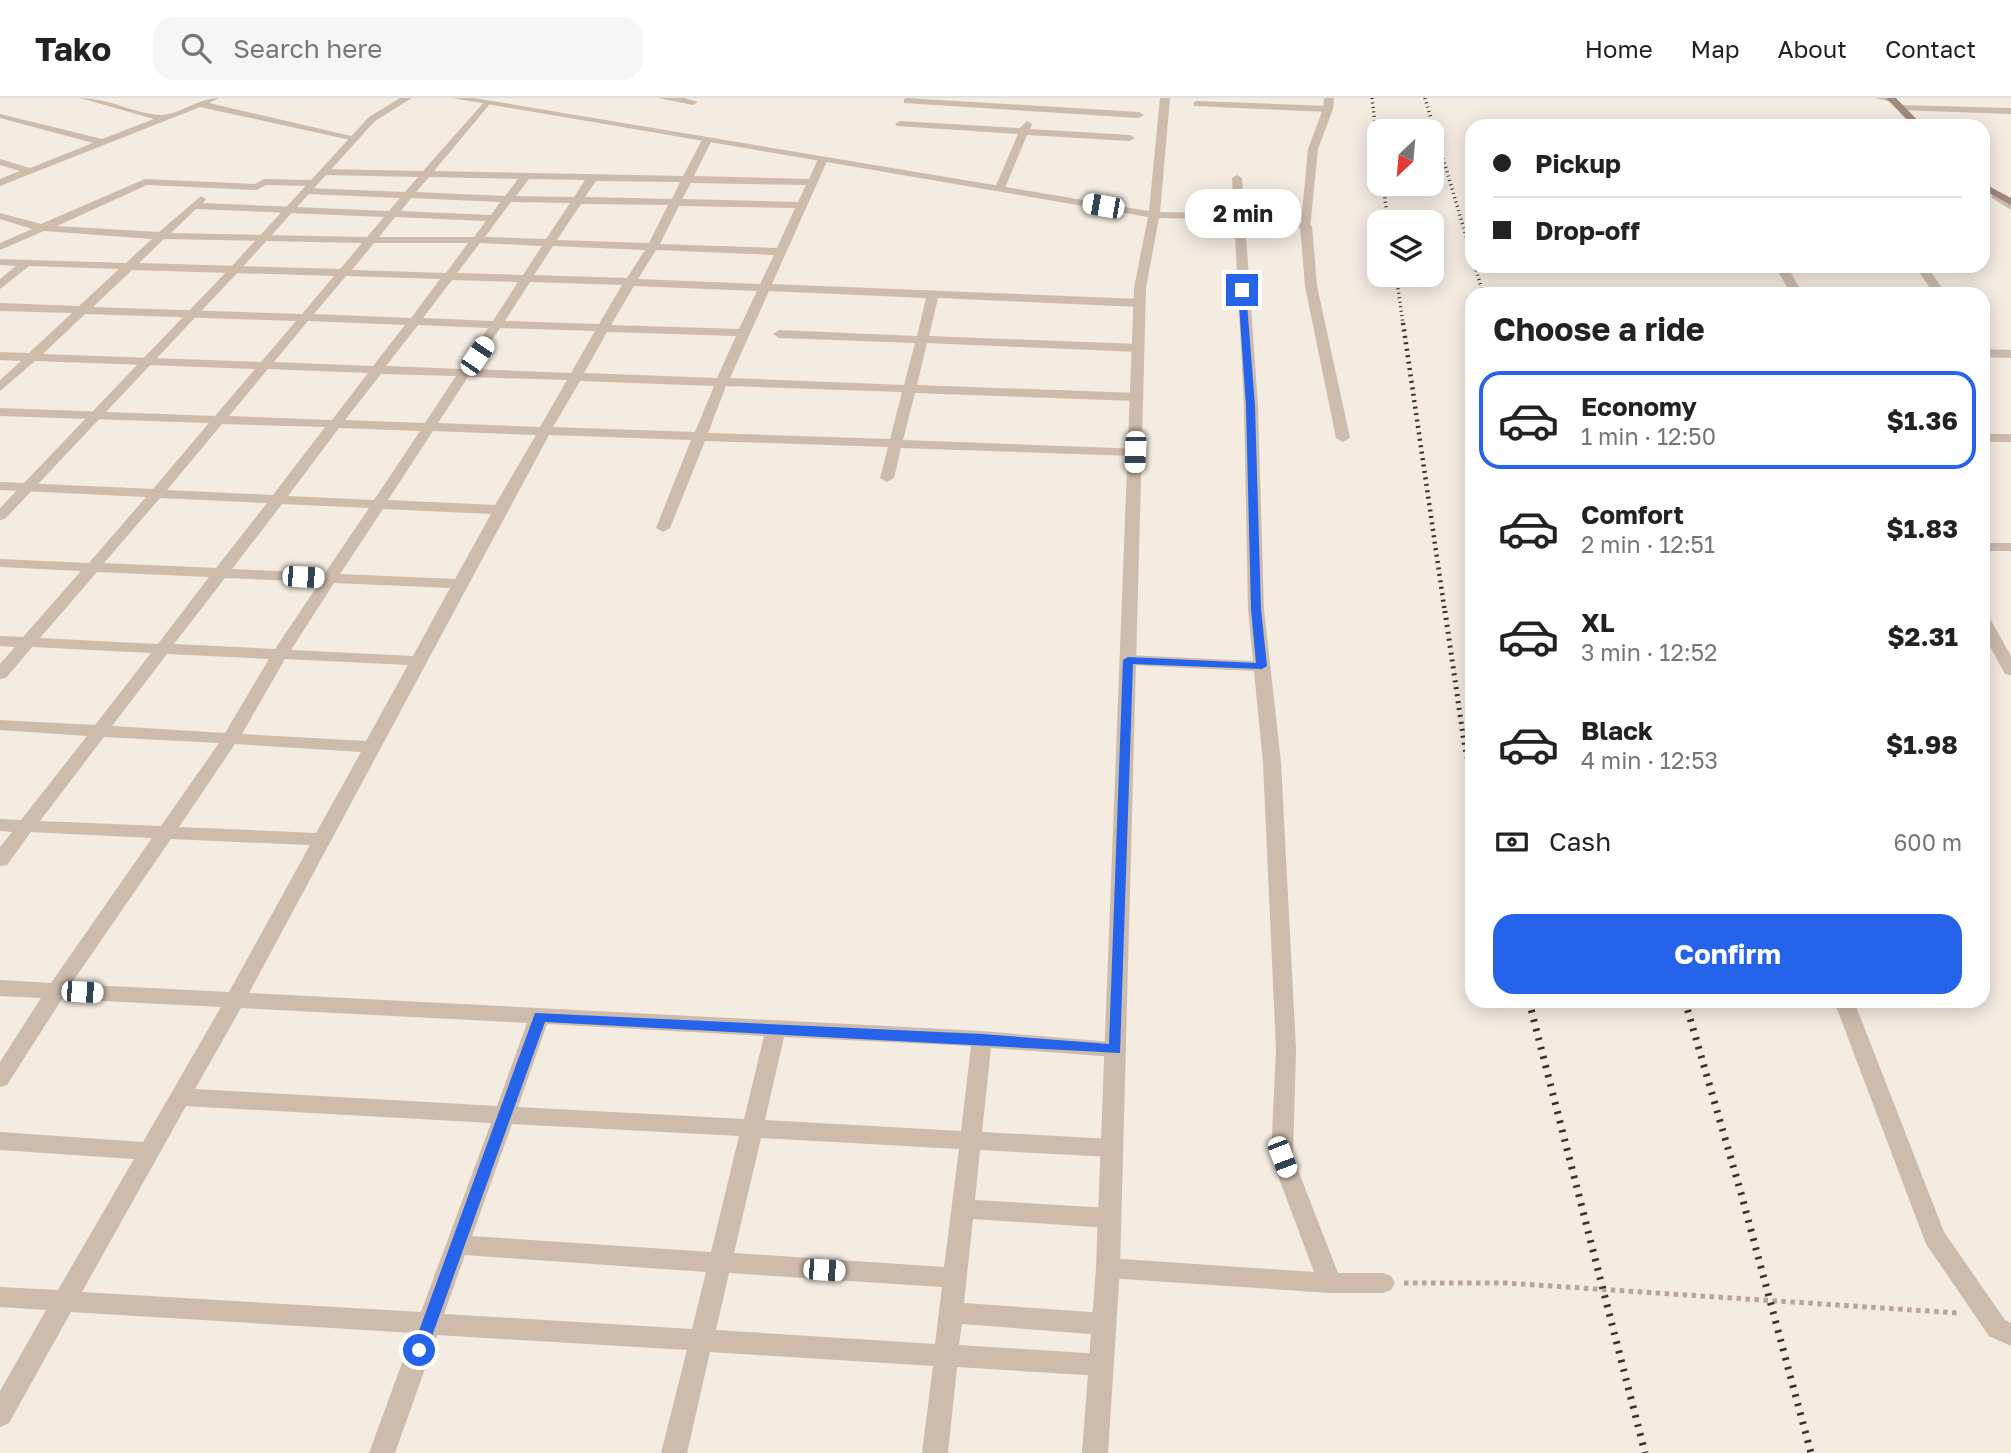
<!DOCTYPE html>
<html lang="en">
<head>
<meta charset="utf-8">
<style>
	body { margin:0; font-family:"Golos Text",sans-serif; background:#f6f6f6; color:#222; height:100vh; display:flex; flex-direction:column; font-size:26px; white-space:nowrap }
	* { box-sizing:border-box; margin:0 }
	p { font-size:23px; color:#767676 }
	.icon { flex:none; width:38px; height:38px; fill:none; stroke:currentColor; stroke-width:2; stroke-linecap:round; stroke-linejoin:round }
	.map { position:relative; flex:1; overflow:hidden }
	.sheet { position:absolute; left:1465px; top:189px; width:525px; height:721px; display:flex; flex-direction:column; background:#fff; border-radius:21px; box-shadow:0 4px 18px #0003 }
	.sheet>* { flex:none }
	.banner { position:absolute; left:1465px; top:21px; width:525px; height:154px; border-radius:21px; box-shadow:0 4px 18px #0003; display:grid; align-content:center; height:154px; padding:0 28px; background:#fff }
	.needle { width:46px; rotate:206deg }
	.tools { position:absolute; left:1367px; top:21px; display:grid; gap:14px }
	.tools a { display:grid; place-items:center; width:77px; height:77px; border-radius:14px; background:#fff; box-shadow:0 4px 18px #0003; font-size:35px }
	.end { position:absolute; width:32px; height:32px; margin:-16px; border:9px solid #2563eb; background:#fff; box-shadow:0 0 0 4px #fff }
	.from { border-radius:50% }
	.bubble { position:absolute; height:49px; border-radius:21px; background:#fff; box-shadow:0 4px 18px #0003; font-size:23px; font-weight:700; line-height:49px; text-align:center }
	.car { position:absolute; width:21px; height:42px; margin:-21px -10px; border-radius:9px; box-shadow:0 0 5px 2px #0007; background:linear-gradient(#fff 24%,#345 0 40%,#fff 0 76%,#345 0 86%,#fff 0) }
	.banner b { display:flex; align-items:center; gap:24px; height:66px; font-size:26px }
	.banner b+b { border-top:2px solid #e0e0e0 }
	.banner i { width:18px; height:18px; background:#222 }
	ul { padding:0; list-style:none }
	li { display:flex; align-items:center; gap:21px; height:98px; margin:0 14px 10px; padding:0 14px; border:4px solid transparent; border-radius:21px }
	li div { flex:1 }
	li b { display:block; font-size:26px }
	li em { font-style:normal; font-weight:700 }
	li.current { border-color:#2563eb }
	li>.icon { width:63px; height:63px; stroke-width:1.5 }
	h2 { padding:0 28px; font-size:32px; line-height:84px }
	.pay { display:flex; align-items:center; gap:18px; height:77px; padding:0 28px; font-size:26px }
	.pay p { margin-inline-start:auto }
	.primary-button { display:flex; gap:14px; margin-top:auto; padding:14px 28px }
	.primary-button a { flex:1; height:80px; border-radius:21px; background:#2563eb; color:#fff; font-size:28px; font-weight:700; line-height:80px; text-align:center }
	header { display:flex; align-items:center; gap:42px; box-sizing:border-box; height:98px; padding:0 35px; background:#fff; border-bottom:2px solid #e0e0e0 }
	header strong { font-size:33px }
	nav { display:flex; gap:38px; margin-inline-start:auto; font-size:24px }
	.search { width:490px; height:63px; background:#f6f6f6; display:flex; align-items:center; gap:18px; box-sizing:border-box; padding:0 24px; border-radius:21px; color:#767676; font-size:26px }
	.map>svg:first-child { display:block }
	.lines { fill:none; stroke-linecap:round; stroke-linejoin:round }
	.path { stroke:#b9a596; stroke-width:5; stroke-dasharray:4.5 4.5; stroke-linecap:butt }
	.minor { fill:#cdbbac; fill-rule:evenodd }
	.tertiary { fill:#cdbbac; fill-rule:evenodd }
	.secondary { fill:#a18a7d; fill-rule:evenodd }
	.rail-far3 { stroke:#3b302b; stroke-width:3.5; stroke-dasharray:1 3.5; stroke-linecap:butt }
	.rail-far2 { stroke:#3b302b; stroke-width:4.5; stroke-dasharray:2 4.5; stroke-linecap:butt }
	.rail-far1 { stroke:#3b302b; stroke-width:5; stroke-dasharray:2 5; stroke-linecap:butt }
	.rail { stroke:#3b302b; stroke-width:7; stroke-dasharray:2.5 7; stroke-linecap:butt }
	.route { fill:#2563eb }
</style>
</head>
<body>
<header>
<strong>Tako</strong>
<div class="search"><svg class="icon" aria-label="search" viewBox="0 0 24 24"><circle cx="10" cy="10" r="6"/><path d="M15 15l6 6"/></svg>Search here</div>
<nav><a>Home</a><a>Map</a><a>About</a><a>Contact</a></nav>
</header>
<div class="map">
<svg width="2011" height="1355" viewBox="0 0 2011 1355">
	<rect width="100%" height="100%" fill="#f4ebe1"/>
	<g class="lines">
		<polyline class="path" points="1404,1185 1506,1185 1958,1215"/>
		<g class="minor">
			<path d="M80 0C109 0 135 16 161 17 179 17 198 0 219 0L209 5 360 40 355 43 200 9 0 88V81L20 73 0 67V61L30 70 93 45 0 20V16L102 41 154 21Z"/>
			<polygon points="658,0 684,0 698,4 693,7"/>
			<polygon points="907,0 1139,14 1144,17 1139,20 904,5 904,1"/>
			<path d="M486 2 489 3V7L434 73 683 78 702 42 707 39 712 42 694 78 809 81 819 59H827L828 61 772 186 1140 201 1146 205 1140 209 938 200 929 238 1138 246 1144 250 1138 254 927 245 917 287 1137 295 1144 299 1137 303 915 295 903 342 1140 351 1142 354 1135 358 901 350 894 380 887 384 880 380 888 349 705 343 670 430 663 434 656 430 691 342 549 337 249 895 982 933 1123 945 1126 951 1123 957 1116 959 991 950 982 1034 1112 1041 1120 1044 1123 1050 1120 1056 1112 1059 980 1052 975 1102 1109 1110 1117 1113 1120 1120 1117 1127 1109 1130 973 1121 964 1205 1104 1215 1112 1218 1116 1226 1112 1234 1104 1237 962 1226 959 1247 1101 1256 1110 1259 1113 1267 1110 1275 1101 1278 957 1269 948 1355H922L933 1268 710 1254 687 1355H661L687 1252 437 1237 395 1355H369L413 1235 71 1214 9 1325 0 1329V1293L46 1212 0 1209V1189L58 1192 134 1061 0 1052V1034L143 1044 221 909 62 901 7 987 0 989V964L41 900 0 898V882L51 885 152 740 31 734 7 767 0 768V749L12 734 0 733V721L21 722 87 638 0 632V622L95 627 151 555 32 549 6 580 0 581V566L15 549 0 548V538L23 539 81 473 0 469V461L89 465 146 399 0 392V384L153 391 209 325 0 318V310L215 318 255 271 35 263 0 293V282L21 263 0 262V254L29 255 72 215 0 213V205L79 208 119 171 29 168 0 191V181L16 168 0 167V161L126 165 152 141 44 133 0 152V145L32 131 0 121V115L41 126 145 81 255 86 264 81 313 82 318 85 313 88 266 87 257 92 147 87 57 128 159 134 201 98 206 101 203 105 389 113 400 100 306 96 301 93 306 90 405 94 418 79 324 77 319 74 324 71 423 73ZM429 79 518 81 505 98 416 94ZM529 81 585 82 574 99 516 98ZM596 83 680 84 672 101 585 99ZM691 85 806 87 798 104 682 101ZM411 100 500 104 491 117 401 113ZM511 104 570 105 546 141 485 139ZM581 106 668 107 649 145 557 142ZM679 108 795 110 777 150 660 146ZM196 111 384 119 367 139 171 135ZM395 119 486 123 474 139H379ZM164 141 362 145 340 171 139 165ZM374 145H468L446 175 352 172ZM480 145 542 148 523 177 457 175ZM553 148 645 152 627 180 534 177ZM656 152 774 157 760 186 638 181ZM132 172 334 178 302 216 93 209ZM346 178 440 181 411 220 314 216ZM452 182 518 184 493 223 423 220ZM530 184 622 187 599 226 505 223ZM634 188 757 193 739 231 611 227ZM769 193 926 200 917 238 779 232 773 236 779 240 915 245 904 287 730 280ZM85 216 296 223 261 264 43 256ZM308 223 405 227 373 268 274 264ZM418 227 488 230 461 271 386 268ZM500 230 595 233 571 275 473 271ZM607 234 736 238 717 280 584 275ZM268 271 368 275 332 322 229 318ZM381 276 456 278 425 325 345 322ZM468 279 567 282 540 329 438 325ZM580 283 714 288 695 334 553 329ZM726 288 902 294 890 341 708 335ZM222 326 325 329 273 397 167 392ZM339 330 420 333 374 402 288 398ZM433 333 536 337 495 407 388 402ZM160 400 267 405 216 470 104 465ZM282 406 369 410 325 475 232 471ZM383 411 491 416 455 481 340 476ZM97 474 209 479 158 546 40 540ZM225 480 320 484 275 551 174 546ZM334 485 450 490 413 558 291 552ZM167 556 269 561 225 635 112 628ZM285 561 408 567 366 643 242 636ZM104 639 219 645 161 728 40 723ZM235 646 361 654 316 735 179 729ZM171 741 310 747 229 894 71 886ZM241 910 527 925 497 1008 195 991ZM547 926 764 938 744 1021 518 1009ZM784 939 971 948 961 1033 765 1022ZM186 1008 491 1025 421 1214 82 1194ZM512 1026 739 1038 711 1154 472 1138ZM761 1040 959 1051 944 1169 734 1155ZM465 1157 706 1174 692 1231 444 1216ZM729 1175 942 1189 935 1246 716 1232Z"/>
			<polygon points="1197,3 1328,8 1333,11 1328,14 1194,8 1194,4"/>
			<polygon points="1901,7 2011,10 2011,16 1898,12 1898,8"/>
			<polygon points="900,23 1020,30 1027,23 1032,26 1030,31 1130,37 1135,40 1130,43 1027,37 1005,90 1000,93 995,90 1018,36 897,28 895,26"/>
			<polygon points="1237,77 1242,80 1258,308 1264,511 1281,665 1296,951 1293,1059 1338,1175 1383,1175 1391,1178 1395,1185 1391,1192 1383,1195 1330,1195 1108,1180 1100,1177 1096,1170 1100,1163 1108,1160 1314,1174 1271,1059 1276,951 1263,665 1254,573 1128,567 1120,562 1128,557 1253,563 1248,511 1244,308 1232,80"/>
			<polygon points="1996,95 2011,104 2011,112 1992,100 1991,98"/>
			<polygon points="1306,125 1312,128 1317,188 1350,340 1343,344 1336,340 1305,188 1300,128"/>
			<polygon points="1775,168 1787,168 1803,196 1791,196"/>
			<polygon points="1915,168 1927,168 1946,196 1934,196"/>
			<polygon points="1983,251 2011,252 2011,260 1983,259"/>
			<rect x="1983" y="336" width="28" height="8"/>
			<rect x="1983" y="445" width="28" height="8"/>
			<polygon points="1983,517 1989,519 2011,558 2011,577 2005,576 1983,536"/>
			<polygon points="1834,903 1854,903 1944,1134 2005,1222 2011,1225 2011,1248 1989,1238 1926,1146"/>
		</g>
		<g class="tertiary">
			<polygon points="400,0 412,0 375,23 239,173 5,421 0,422 0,410 231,169 369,19"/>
			<polygon points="452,0 474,0 1149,113 1160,0 1170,0 1160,114 1208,115 1261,125 1301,125 1308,51 1323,11 1324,0 1334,0 1333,11 1318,51 1310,130 1261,131 1208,121 1159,120 1146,190 1120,1170 1108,1355 1082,1355 1096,1170 1134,190 1148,119"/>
			<polygon points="1875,0 1895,0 1896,1 1891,4"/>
		</g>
		<g class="secondary">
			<polygon points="1886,0 1896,0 1923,28 1913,28"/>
			<polygon points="1983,85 2011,100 2011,107 1983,92"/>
		</g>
		<g class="rail-far3">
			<polyline points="1372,0 1379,60"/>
			<polyline points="1425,0 1472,158"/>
			<polyline points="1383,86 1388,124"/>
			<polyline points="1475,168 1483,196"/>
			<polyline points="1396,177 1403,226"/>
		</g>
		<polyline class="rail-far2" points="1403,225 1445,515"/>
		<polyline class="rail-far1" points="1445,513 1465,651 1472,678"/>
		<g class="rail">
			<polyline points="1529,903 1645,1355"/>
			<polyline points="1685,903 1741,1095 1811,1355"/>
		</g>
	</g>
	<polygon class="route" points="1242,190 1246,192 1255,308 1261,511 1267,568 1262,571 1133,566 1120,955 545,924 427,1252 425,1257 419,1259 414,1257 412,1252 535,915 982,936 1109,946 1123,562 1128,559 1256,565 1251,511 1246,308 1238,192"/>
</svg>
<div class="tools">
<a><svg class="needle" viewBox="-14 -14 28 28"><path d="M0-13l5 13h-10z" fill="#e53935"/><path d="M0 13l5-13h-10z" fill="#767676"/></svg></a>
<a><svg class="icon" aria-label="layers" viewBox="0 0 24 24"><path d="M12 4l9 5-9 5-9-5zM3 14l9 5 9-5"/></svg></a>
</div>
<i class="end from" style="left:419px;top:1252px"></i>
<i class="end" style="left:1242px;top:192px"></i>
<div class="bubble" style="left:1185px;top:91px;width:116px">2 min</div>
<i class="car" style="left:1103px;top:108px;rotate:280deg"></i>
<i class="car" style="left:477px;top:258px;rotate:34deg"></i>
<i class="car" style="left:1135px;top:354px;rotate:182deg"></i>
<i class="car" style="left:303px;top:479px;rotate:93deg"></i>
<i class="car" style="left:82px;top:894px;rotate:93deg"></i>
<i class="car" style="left:1282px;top:1059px;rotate:159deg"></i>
<i class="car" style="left:824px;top:1172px;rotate:94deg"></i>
<div class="banner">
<b><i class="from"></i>Pickup</b>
<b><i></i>Drop-off</b>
</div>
<section class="sheet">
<h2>Choose a ride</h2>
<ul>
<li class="current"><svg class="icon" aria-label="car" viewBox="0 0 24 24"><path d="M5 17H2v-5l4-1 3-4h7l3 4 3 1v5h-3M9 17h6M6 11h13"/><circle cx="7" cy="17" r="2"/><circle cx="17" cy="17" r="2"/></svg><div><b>Economy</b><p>1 min · 12:50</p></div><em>$1.36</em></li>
<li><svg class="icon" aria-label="car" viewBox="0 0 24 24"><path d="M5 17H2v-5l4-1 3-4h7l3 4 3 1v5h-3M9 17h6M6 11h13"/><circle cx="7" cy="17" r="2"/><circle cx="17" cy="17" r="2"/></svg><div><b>Comfort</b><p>2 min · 12:51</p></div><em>$1.83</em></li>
<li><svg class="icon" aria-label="car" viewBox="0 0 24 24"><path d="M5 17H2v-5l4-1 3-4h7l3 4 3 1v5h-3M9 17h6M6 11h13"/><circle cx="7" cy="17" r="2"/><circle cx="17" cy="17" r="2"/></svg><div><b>XL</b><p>3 min · 12:52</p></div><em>$2.31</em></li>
<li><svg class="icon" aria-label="car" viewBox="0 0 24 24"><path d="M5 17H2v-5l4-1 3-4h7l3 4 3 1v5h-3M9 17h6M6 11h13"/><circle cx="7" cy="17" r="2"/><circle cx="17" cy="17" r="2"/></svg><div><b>Black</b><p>4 min · 12:53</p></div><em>$1.98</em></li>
</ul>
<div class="pay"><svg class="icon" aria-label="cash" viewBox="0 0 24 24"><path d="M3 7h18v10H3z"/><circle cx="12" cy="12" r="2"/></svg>Cash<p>600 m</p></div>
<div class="primary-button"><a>Confirm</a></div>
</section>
</div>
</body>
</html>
